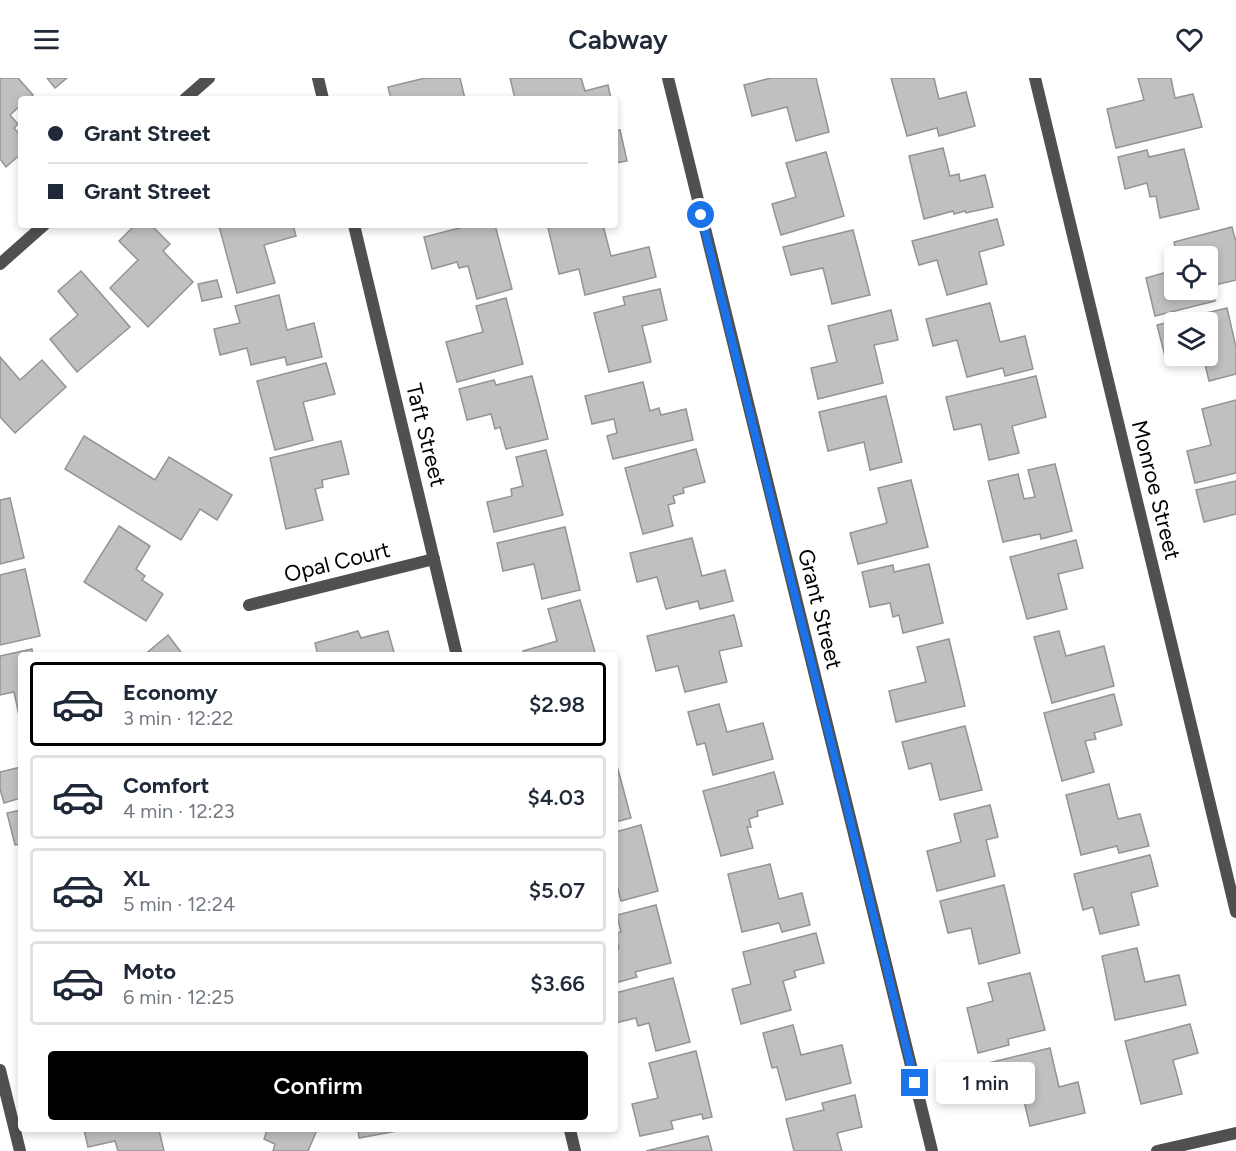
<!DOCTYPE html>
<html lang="en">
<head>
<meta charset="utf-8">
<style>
	body { margin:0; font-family:Figtree,sans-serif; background:#f6f6f7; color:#1f2937; height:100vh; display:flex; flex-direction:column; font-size:22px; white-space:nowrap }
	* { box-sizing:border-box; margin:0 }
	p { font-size:20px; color:#747a83 }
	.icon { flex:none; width:33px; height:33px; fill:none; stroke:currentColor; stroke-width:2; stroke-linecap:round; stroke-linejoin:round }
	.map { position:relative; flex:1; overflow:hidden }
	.details { position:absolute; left:18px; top:574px; width:600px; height:480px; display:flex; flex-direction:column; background:#fff; border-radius:6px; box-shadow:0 3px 9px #0003 }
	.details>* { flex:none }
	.banner { position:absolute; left:18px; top:18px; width:600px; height:132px; border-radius:6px; box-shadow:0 3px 9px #0003; display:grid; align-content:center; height:132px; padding:0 30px; background:#fff }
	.buttons { position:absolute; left:1164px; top:168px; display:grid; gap:12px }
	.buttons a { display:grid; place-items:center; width:54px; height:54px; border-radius:6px; background:#fff; box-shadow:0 3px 9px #0003; font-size:30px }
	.end { position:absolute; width:27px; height:27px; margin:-14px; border:8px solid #1a73e8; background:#fff; box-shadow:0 0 0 3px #fff }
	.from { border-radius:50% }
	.bubble { position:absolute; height:42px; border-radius:6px; background:#fff; box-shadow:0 3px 9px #0003; font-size:20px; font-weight:600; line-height:42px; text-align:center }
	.banner b { display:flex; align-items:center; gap:21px; height:57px; font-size:22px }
	.banner b+b { border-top:2px solid #e0e1e3 }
	.banner i { width:15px; height:15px; background:#1f2937 }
	ul { padding:10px 0 0; list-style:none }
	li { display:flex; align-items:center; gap:18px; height:84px; margin:0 12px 9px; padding:0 18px; border:3px solid #e0e1e3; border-radius:6px }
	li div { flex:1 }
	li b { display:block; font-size:22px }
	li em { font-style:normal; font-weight:600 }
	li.selected { border-color:#000 }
	li>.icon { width:54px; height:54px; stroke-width:1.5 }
	.button { display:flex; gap:12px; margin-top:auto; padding:12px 30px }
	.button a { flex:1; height:69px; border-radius:6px; background:#000; color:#fff; font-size:24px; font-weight:600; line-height:69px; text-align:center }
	header { display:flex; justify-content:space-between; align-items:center; height:78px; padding:0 30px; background:#fff; font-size:27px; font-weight:600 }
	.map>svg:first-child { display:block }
	.building { fill:#c0c0c0; stroke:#949494; stroke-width:1.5 }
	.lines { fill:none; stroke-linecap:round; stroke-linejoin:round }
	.street { stroke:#505050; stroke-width:12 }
	.route { stroke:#1a73e8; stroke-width:8 }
	.labels { text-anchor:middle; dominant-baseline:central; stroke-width:4.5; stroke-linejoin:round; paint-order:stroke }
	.street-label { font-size:22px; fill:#000; stroke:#fff }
</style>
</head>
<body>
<header><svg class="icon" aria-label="menu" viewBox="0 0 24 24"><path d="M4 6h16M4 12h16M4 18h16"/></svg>Cabway<svg class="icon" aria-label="heart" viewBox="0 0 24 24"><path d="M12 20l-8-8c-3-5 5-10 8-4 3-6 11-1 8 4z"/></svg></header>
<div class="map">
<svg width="1236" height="1073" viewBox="0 0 1236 1073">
	<rect width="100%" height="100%" fill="#fff"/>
	<g class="building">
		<polygon points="0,0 18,0 33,17 28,21 21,21 21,27 10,37 18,46 14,50 21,58 21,76 6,89 0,81"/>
		<polygon points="47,0 67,0 55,10"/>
		<polygon points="425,0 460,0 465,21 391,21 388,9"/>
		<polygon points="510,0 581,0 585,13 608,7 611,21 515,21"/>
		<polygon points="771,0 816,0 829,54 796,63 787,29 752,38 744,7"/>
		<polygon points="891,0 934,0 939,21 966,14 975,48 939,58 937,50 907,58"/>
		<polygon points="1138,0 1171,0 1175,20 1193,16 1202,49 1116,70 1107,31 1144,22"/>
		<polygon points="620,52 627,83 615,85 615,53"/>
		<polygon points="943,70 950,98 959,96 960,103 985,97 993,129 966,135 965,133 954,136 953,133 924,141 909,78"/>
		<polygon points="1184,71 1199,131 1160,140 1156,118 1150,119 1147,105 1125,111 1118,79 1147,72 1149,79"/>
		<polygon points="826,74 844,138 781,157 772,126 796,119 786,85"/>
		<polygon points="997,141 1004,167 979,174 987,206 947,217 937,182 919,187 912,163"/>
		<polygon points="135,147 151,147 170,166 163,173 193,204 148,249 110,210 138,182 119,163"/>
		<polygon points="223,147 293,147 296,158 264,167 275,205 237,215 219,148"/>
		<polygon points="471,147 495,147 512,211 477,221 468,188 459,190 457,184 432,191 424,159"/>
		<polygon points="558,147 603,147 611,178 649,169 656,199 585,217 579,191 559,196 548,150"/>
		<polygon points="1232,149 1236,164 1236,202 1211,208 1215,223 1155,238 1146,200 1174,192 1174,212 1208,212 1208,178 1177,178 1174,164"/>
		<polygon points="853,152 870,217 832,226 823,190 791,197 783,169"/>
		<polygon points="81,193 130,249 77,294 50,261 78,237 58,213"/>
		<polygon points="217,202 222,219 202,223 198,206"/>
		<polygon points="660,211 667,242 642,248 651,284 609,294 594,235 625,227 623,219"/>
		<polygon points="279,217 287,252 314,245 322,279 287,287 285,279 251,287 247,270 220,277 214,251 240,245 235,228"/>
		<polygon points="506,220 523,286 457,304 446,264 483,254 476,228"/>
		<polygon points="990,225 1000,264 1025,258 1033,291 1005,298 1003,290 967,299 957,262 933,268 926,241"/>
		<polygon points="1227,230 1236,269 1236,296 1209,303 1203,278 1208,278 1208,244 1174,244 1174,275 1165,278 1157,247"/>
		<polygon points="891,232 898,262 874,267 883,305 818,321 811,290 837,284 828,248"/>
		<polygon points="0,279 20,302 42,282 66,309 15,355 0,339"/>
		<polygon points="326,285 335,316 303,324 313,362 275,372 257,303"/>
		<polygon points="532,298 548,361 506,371 500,349 495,351 491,336 467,342 459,311 494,302 496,307"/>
		<polygon points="1036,298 1046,339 1012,348 1019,375 989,382 981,346 954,352 946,319"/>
		<polygon points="643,304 650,333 659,330 661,337 686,331 693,362 613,381 607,358 617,355 614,341 592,346 585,318"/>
		<polygon points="886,318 902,384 870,392 864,364 828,373 819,334"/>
		<polygon points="1236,322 1236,395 1195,405 1187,373 1211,367 1202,331"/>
		<polygon points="84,358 155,402 169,379 232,417 217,442 200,431 181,462 65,391"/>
		<polygon points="341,363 349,396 322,402 323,409 315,411 323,442 286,451 270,380"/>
		<polygon points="696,371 705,404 683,410 684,415 673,418 675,425 668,427 673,448 643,456 625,390"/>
		<polygon points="546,372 563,437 494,454 487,424 512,418 511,411 523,408 516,379"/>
		<polygon points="1055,386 1072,453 1041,461 1040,456 1003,464 988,403 1018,396 1024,421 1035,419 1028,392"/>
		<polygon points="911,402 928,469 858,486 850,455 887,445 878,410"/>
		<polygon points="1236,403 1236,436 1204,444 1196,412"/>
		<polygon points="10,420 24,480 0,486 0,422"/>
		<polygon points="119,448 150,468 136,491 145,498 142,502 163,516 146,543 84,504"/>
		<polygon points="565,449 580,512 542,521 534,486 503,493 497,465"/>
		<polygon points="692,460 702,498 725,492 733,523 700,531 698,523 666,531 657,499 637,504 630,475"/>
		<polygon points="1076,462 1083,490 1058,496 1067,531 1027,541 1010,479"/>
		<polygon points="929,486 943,545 903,555 899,537 893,539 890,525 870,529 862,494 893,487 894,494"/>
		<polygon points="25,491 40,558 0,567 0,497"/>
		<polygon points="580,522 596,578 524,578 523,573 557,563 548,531"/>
		<polygon points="734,537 742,568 719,573 727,604 685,614 678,588 656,593 647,558"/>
		<polygon points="358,553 361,560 388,553 395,578 318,578 315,565"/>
		<polygon points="1059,553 1066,578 1104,568 1114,608 1052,625 1034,559"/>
		<polygon points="168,557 184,578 143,578"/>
		<polygon points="949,561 965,628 896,644 889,613 926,604 917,569"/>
		<polygon points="32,571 33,578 21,578 20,642 14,614 0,617 0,578"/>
		<polygon points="1114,616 1122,647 1094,655 1096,661 1085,663 1094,694 1062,703 1044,635"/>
		<polygon points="719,626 727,654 763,645 773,681 713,697 705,665 697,667 688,634"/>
		<polygon points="965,648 982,712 940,722 931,685 909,691 902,664"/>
		<polygon points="615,680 631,740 615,744"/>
		<polygon points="21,689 21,720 4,725 0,711 0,694"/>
		<polygon points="774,694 783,726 757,733 758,738 749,741 751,749 747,749 753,770 721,778 703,713"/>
		<polygon points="1109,706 1118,741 1140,736 1149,768 1119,775 1117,768 1081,777 1066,717"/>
		<polygon points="990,727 998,759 986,762 995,798 937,813 927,773 961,764 954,736"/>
		<polygon points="21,732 21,766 15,767 7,735"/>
		<polygon points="641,747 658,813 621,823 615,799 615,754"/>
		<polygon points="1150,777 1158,808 1131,815 1139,847 1100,856 1093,829 1083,832 1074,796"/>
		<polygon points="770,786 779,821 802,815 810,847 782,854 779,845 742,854 728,796"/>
		<polygon points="1004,807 1020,875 979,886 971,850 948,855 940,823"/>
		<polygon points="656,827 671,885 635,894 637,899 615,905 615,871 619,870 615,855 621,854 617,837"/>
		<polygon points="816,855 824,885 794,893 796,899 783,903 791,932 741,946 732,911 751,906 743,874"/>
		<polygon points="1137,870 1145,904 1179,897 1186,927 1115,942 1102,878"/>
		<polygon points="1030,895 1045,952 1008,961 1009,967 978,975 967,930 993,923 988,905"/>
		<polygon points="673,900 690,964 656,973 649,945 638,948 636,940 615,945 615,915"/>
		<polygon points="1190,946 1198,975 1173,982 1182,1016 1141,1026 1125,963"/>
		<polygon points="793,947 801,977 842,967 851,1005 786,1022 777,989 772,990 763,955"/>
		<polygon points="1050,970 1059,1009 1078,1004 1085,1035 1030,1048 1021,1011 988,1019 980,987"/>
		<polygon points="696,973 712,1039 703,1041 702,1036 671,1043 673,1051 640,1058 632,1026 658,1020 649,985"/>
		<polygon points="855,1017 862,1049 837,1055 842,1073 794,1073 786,1041 824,1032 822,1025"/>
		<polygon points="84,1052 159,1052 164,1073 118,1073 115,1063 88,1069"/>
		<polygon points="267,1052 317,1052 308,1073 273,1073 275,1066 264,1061"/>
		<polygon points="358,1052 402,1052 359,1060"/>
		<polygon points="708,1058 712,1073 646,1073"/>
	</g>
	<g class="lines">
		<g class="street">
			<polyline points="318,0 323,21"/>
			<polyline points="668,0 932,1073"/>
			<polyline points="1035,0 1236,834"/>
			<polyline points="185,21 209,0"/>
			<polyline points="354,147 457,578"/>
			<polyline points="0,186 44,147"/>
			<polyline points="249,527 434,481"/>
			<polyline points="0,992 20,1073"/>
			<polyline points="570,1052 575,1073"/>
			<polyline points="1157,1073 1236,1055"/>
		</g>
	</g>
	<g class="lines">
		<polyline class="route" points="701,137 915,1005"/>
	</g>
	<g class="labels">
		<g class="street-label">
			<text transform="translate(426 357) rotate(76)">Taft Street</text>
			<text transform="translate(1156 412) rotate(76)">Monroe Street</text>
			<text transform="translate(337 484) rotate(-14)">Opal Court</text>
			<text transform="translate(820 531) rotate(76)">Grant Street</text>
		</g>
	</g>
</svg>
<div class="buttons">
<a><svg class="icon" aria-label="locate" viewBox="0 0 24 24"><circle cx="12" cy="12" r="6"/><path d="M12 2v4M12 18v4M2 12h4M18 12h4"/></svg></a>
<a><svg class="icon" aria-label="layers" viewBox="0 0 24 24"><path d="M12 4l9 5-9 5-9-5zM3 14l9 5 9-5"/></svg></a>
</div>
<i class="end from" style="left:701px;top:137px"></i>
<i class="end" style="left:915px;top:1005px"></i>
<div class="bubble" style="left:936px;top:984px;width:99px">1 min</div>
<div class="banner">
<b><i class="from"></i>Grant Street</b>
<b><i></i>Grant Street</b>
</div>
<section class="details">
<ul>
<li class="selected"><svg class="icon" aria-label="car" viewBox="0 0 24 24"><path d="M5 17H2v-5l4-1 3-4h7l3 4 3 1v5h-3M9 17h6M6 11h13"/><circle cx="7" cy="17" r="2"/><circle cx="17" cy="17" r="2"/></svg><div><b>Economy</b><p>3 min · 12:22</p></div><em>$2.98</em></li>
<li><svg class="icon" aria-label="car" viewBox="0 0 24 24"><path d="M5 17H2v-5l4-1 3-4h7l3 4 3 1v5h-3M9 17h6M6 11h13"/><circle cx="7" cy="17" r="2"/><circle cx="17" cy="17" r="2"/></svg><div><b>Comfort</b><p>4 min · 12:23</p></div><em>$4.03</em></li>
<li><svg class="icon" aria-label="car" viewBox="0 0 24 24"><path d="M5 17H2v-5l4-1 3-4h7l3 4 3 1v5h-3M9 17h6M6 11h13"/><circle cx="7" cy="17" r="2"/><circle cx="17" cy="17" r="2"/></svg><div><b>XL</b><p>5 min · 12:24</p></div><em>$5.07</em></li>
<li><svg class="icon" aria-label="car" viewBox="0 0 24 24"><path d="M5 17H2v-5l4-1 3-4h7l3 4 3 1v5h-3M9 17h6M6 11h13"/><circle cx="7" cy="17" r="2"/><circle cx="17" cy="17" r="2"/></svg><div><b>Moto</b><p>6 min · 12:25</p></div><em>$3.66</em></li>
</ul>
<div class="button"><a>Confirm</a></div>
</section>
</div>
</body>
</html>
